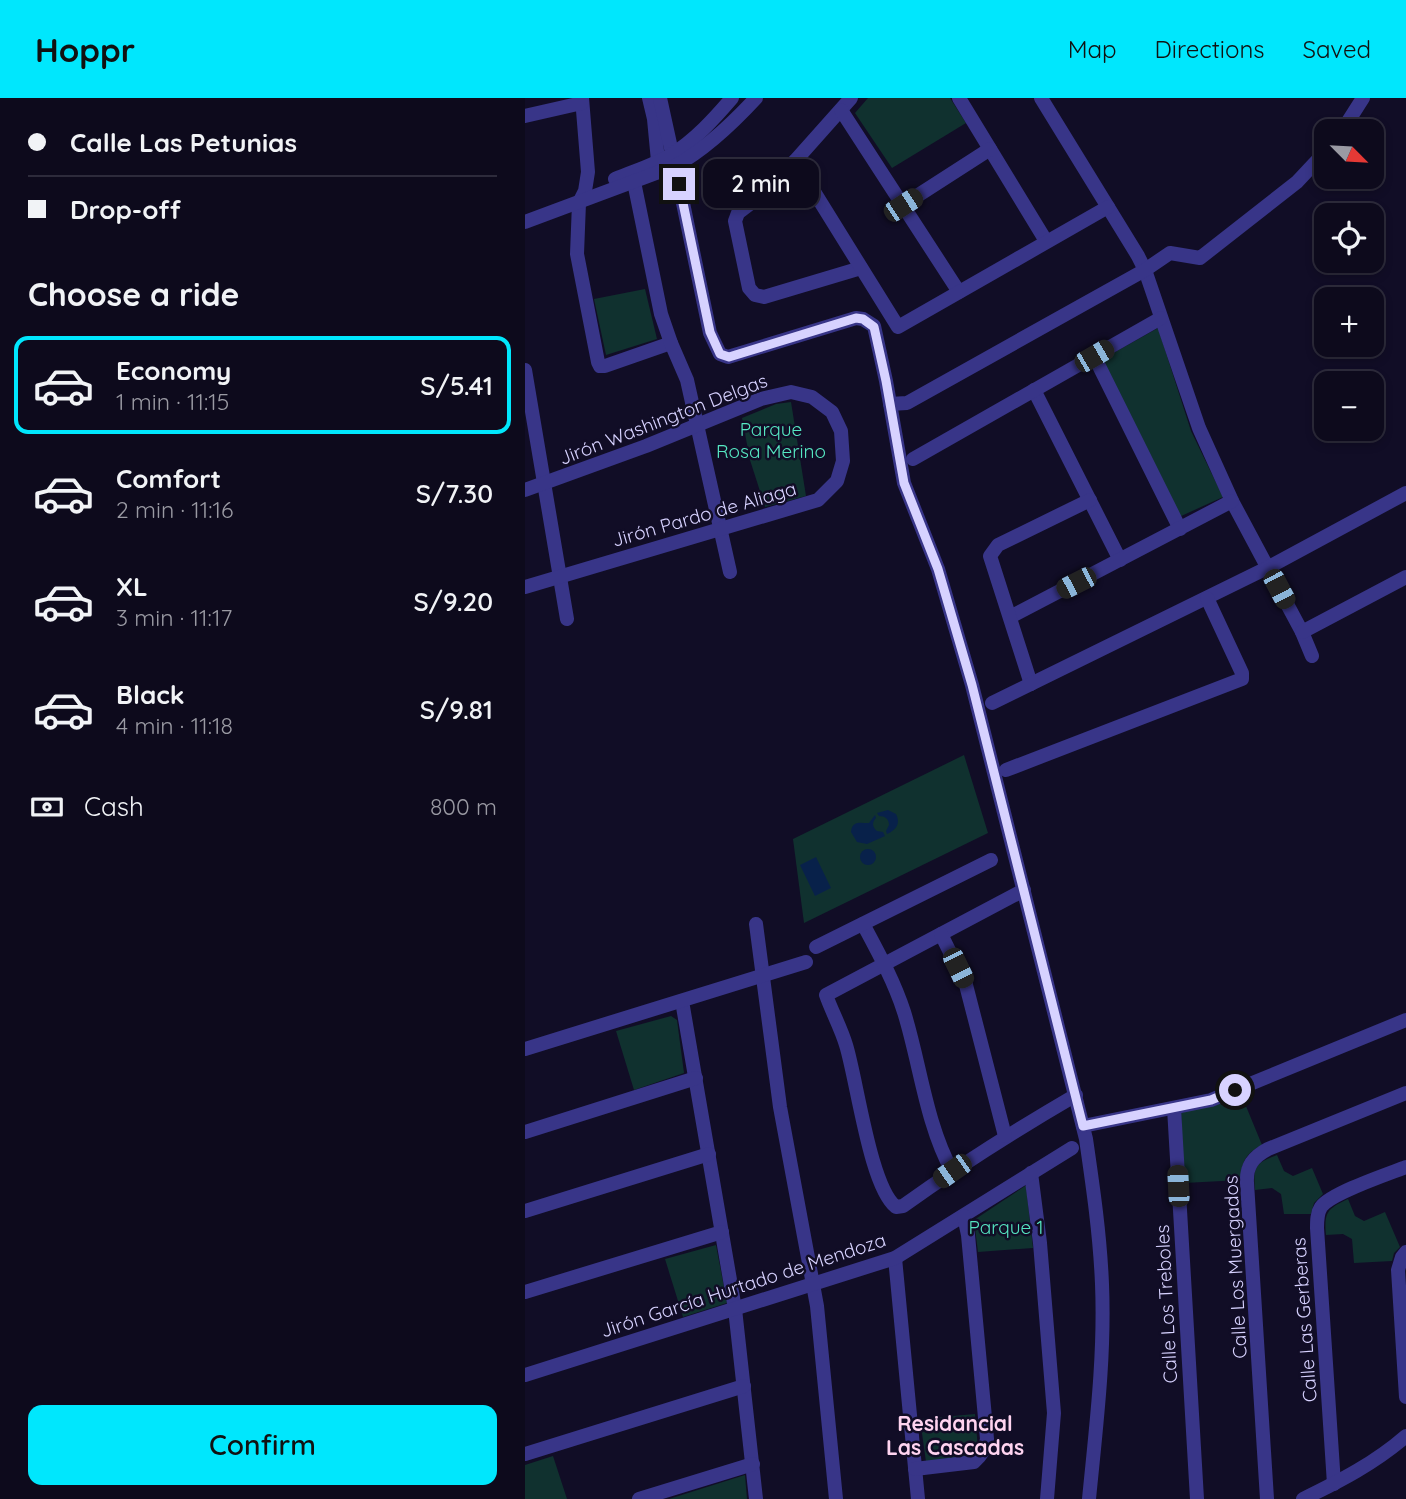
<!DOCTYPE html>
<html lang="en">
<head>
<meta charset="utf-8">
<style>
	body { margin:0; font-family:Quicksand,sans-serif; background:#161325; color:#f1f3f6; height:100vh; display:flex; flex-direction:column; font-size:26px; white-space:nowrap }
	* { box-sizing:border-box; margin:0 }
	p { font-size:23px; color:#9a9aa3 }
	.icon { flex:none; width:38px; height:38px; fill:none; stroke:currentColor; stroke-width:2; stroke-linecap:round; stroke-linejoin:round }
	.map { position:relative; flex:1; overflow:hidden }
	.sheet { display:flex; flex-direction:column; background:#0d0a1c; width:525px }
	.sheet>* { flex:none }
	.top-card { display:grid; align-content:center; height:154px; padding:0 28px; background:#0d0a1c }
	.needle { width:46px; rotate:114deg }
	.fabs { position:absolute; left:789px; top:21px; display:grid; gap:14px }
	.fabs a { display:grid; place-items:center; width:70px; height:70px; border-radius:14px; background:#0d0a1c; box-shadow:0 4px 10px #0003,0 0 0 2px #2d2b3b; font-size:35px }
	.end { position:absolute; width:32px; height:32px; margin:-16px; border:9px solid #d7d2ff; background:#111; box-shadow:0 0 0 4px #111 }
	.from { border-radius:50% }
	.bubble { position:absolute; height:49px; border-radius:14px; background:#0d0a1c; box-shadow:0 4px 10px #0003,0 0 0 2px #2d2b3b; font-size:23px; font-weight:600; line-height:49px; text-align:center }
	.car { position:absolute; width:21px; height:42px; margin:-21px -10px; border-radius:9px; box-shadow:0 0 5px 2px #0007; background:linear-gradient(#222 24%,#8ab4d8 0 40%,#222 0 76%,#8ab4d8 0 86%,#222 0) }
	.top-card b { display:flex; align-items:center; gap:24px; height:66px; font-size:26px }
	.top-card b+b { border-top:2px solid #2d2b3b }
	.top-card i { width:18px; height:18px; background:#f1f3f6 }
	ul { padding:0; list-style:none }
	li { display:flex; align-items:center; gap:21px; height:98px; margin:0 14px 10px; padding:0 14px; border:4px solid transparent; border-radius:14px }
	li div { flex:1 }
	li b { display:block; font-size:26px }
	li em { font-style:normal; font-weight:600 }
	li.on { border-color:#00e7fd }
	li>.icon { width:63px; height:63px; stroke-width:1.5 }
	h2 { padding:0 28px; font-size:32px; line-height:84px }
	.pay { display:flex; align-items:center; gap:18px; height:77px; padding:0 28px; font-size:26px }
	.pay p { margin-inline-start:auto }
	.button { display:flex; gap:14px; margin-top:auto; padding:14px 28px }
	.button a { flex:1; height:80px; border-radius:14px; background:#00e7fd; color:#111; font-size:28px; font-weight:600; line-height:80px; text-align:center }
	header { display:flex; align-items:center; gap:42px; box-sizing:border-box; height:98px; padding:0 35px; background:#00e7fd; color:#111 }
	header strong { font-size:33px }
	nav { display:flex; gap:38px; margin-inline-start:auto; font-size:24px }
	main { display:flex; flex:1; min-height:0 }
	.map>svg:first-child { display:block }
	.green { fill:#10312f }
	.water { fill:#08214a }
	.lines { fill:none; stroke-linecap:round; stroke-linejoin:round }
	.minor { stroke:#383588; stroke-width:14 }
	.route { stroke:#d7d2ff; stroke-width:9 }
	.labels { text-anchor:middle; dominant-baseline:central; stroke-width:5; stroke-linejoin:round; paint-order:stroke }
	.street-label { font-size:19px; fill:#d7d2ff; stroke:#110d26 }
	.park-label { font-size:19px; fill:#56e7c2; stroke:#110d26 }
	.neighbourhood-label { font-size:21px; font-weight:bold; fill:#ffd4f0; stroke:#110d26 }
</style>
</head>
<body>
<header>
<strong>Hoppr</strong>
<nav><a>Map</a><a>Directions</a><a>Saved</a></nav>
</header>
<main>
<section class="sheet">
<div class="top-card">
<b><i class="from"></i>Calle Las Petunias</b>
<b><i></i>Drop-off</b>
</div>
<h2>Choose a ride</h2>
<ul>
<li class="on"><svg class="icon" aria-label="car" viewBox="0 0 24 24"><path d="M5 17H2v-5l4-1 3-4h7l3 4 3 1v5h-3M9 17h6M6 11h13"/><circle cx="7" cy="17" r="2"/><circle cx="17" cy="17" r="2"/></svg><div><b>Economy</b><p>1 min · 11:15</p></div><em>S/5.41</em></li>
<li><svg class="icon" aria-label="car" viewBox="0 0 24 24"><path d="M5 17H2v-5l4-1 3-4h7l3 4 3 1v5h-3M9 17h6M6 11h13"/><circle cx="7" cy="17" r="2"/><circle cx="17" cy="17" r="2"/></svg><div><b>Comfort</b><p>2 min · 11:16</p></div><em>S/7.30</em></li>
<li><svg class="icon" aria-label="car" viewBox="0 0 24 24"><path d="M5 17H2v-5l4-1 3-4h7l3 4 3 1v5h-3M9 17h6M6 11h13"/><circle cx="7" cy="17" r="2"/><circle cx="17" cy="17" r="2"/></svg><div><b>XL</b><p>3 min · 11:17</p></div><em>S/9.20</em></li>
<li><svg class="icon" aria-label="car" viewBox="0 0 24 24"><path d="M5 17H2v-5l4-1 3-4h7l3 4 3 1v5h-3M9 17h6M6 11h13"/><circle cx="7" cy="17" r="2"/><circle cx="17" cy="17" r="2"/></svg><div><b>Black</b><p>4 min · 11:18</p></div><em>S/9.81</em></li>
</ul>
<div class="pay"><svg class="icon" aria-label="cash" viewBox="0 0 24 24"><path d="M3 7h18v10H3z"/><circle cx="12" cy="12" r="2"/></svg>Cash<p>800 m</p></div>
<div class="button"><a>Confirm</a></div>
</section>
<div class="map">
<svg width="881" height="1401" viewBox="0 0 881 1401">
	<rect width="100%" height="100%" fill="#110d26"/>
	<g class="green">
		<polygon points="343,0 425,0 441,25 367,70 330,15"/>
		<polygon points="120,191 132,241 81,257 69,201"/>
		<polygon points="633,230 666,333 698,399 654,419 576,262"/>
		<polygon points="266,304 281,398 240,409 225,362 217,320 251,306"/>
		<polygon points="439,657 463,735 279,825 268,741"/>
		<polygon points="146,918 152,922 159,975 109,992 91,933"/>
		<path d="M716 996 737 1047C721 1055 716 1064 716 1082L659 1085 656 1015Z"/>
		<path d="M752 1057 759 1073 768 1078 787 1070 798 1096 789 1105 786 1116H759L756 1096 747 1090 730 1092C728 1069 730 1065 752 1057Z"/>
		<polygon points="500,1088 501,1088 508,1150 453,1154 449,1122"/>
		<path d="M823 1101 830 1118 839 1123 860 1114 875 1149 869 1155 867 1163 829 1165 827 1141 818 1136 801 1137C799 1114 802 1111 823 1101Z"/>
		<polygon points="191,1147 202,1205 158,1219 140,1161"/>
		<polygon points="450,1316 453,1351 450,1357 401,1364 395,1321"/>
		<polygon points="28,1358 42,1401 0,1401 0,1367"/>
		<polygon points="220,1377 222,1401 144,1401"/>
	</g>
	<g class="water">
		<path d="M363 712 371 716C376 726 371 732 362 736L361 733 364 727C364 721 360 718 354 718L352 715Z"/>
		<path d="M350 717 351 720C347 724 347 729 352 733L358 734 360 738 342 746 332 744 326 734C327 722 336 725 344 725Z"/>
		<circle cx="343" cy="759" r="8"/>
		<polygon points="291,759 306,790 290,798 275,767"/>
	</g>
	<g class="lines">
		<g class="minor">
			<polyline points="57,0 63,74 60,93 54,105 52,156 73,264 75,268 80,268 146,245"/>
			<polyline points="124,0 129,21 133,63"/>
			<path d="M135 0 158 105 185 235 195 256 203 259 331 220 338 221 349 228 361 283 379 385 413 471 447 587 561 1041C568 1089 575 1137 577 1186 580 1258 571 1329 564 1401"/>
			<polyline points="326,0 270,63 234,99 213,115 210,123 224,190 230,197 239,199 336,170"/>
			<polyline points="434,0 521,143"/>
			<polyline points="516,0 613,158 620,172 674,330 707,403 777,534 787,558"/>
			<polyline points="316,12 434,194"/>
			<polyline points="0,18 57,5"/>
			<polyline points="817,33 838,0"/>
			<polyline points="270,63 373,229 583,109"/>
			<path d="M90 81C109 73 129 67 146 57 170 42 189 21 207 0"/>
			<polyline points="109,84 136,216 146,245 162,282 205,474"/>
			<polyline points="378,107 465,51"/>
			<path d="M0 124 150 68C181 51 207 26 231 0"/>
			<polyline points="569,258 655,431"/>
			<polyline points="0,272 42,521"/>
			<polyline points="509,292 595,462"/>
			<polyline points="365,306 382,305 620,172 645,155 675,160 772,84 802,52"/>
			<polyline points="388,361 636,220"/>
			<polyline points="0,392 121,348 236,301 266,294 287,299 307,314 316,333 318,363 312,383 293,402 0,489"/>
			<polyline points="485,519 707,403"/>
			<polyline points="777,534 881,479"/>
			<polyline points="506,586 465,458 473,447 565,402"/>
			<polyline points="467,605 742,470 881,395"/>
			<polyline points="481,672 717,581 717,575 682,500"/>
			<path d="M499 792 301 897C307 914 316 930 321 947 332 982 345 1089 371 1109L378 1108C434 1068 491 1032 551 997"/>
			<polyline points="231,826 255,1009 292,1208 311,1401"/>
			<path d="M338 826C353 854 369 883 379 914 395 965 401 1026 427 1073"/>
			<polyline points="416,836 441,887 480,1038"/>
			<polyline points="291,849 466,762"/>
			<polyline points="157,903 210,1211 231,1401"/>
			<polyline points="0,951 281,864"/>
			<polyline points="649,1010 672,1401"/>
			<polyline points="558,1028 686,1002 881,922"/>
			<polyline points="0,1034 171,980"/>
			<polyline points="506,1075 515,1145 529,1315 522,1401"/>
			<polyline points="0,1113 184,1056"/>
			<polyline points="881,1154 877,1159 873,1172 881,1299"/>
			<polyline points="370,1160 393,1401"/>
			<polyline points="0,1194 197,1134"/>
			<polyline points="0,1277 370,1160 547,1050"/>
			<polyline points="0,1356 219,1288"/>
			<path d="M390 1371 449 1364C457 1357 460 1351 462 1341L443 1137 439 1118"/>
			<path d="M809 1386 792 1130C792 1123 792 1115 796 1109 806 1095 863 1076 881 1069"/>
			<polyline points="114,1401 228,1366"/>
			<path d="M742 1401 722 1085C721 1068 728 1059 743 1051L881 995"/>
			<path d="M778 1401C815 1383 850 1365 881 1338"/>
		</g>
	</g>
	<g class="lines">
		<polyline class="route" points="154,86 185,234 195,256 204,259 331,220 338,221 349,229 361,283 379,385 413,471 447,587 558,1028 686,1002 710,992"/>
	</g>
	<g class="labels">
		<g class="street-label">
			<text transform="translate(138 321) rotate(-21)">Jirón Washington Delgas</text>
			<text transform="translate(179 416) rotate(-16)">Jirón Pardo de Aliaga</text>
			<text transform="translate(710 1169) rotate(-93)">Calle Los Muergados</text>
			<text transform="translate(218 1187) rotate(-18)">Jirón García Hurtado de Mendoza</text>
			<text transform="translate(641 1206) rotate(-93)">Calle Los Treboles</text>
			<text transform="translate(779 1222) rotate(-94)">Calle Las Gerberas</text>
		</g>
		<g class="park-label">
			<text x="246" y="331">Parque<tspan x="246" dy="22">Rosa Merino</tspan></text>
			<text x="481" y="1129">Parque 1</text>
		</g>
		<g class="neighbourhood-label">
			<text x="430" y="1325">Residancial<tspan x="430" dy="24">Las Cascadas</tspan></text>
		</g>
	</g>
</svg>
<div class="fabs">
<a><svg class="needle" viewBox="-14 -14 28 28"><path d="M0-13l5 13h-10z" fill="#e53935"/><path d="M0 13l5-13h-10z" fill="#9a9aa3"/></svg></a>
<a><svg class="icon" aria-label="locate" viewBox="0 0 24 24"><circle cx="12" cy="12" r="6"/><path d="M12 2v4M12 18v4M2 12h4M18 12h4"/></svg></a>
<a>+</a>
<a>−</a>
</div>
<i class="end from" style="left:710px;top:992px"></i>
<i class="end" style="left:154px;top:86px"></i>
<div class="bubble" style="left:178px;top:61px;width:116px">2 min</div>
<i class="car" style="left:378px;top:107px;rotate:57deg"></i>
<i class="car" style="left:569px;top:258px;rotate:60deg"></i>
<i class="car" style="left:551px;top:485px;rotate:243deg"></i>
<i class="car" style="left:754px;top:491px;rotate:152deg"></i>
<i class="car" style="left:433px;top:870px;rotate:154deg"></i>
<i class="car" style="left:427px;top:1073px;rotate:235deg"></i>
<i class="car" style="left:653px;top:1088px;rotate:357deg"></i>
</div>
</main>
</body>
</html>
